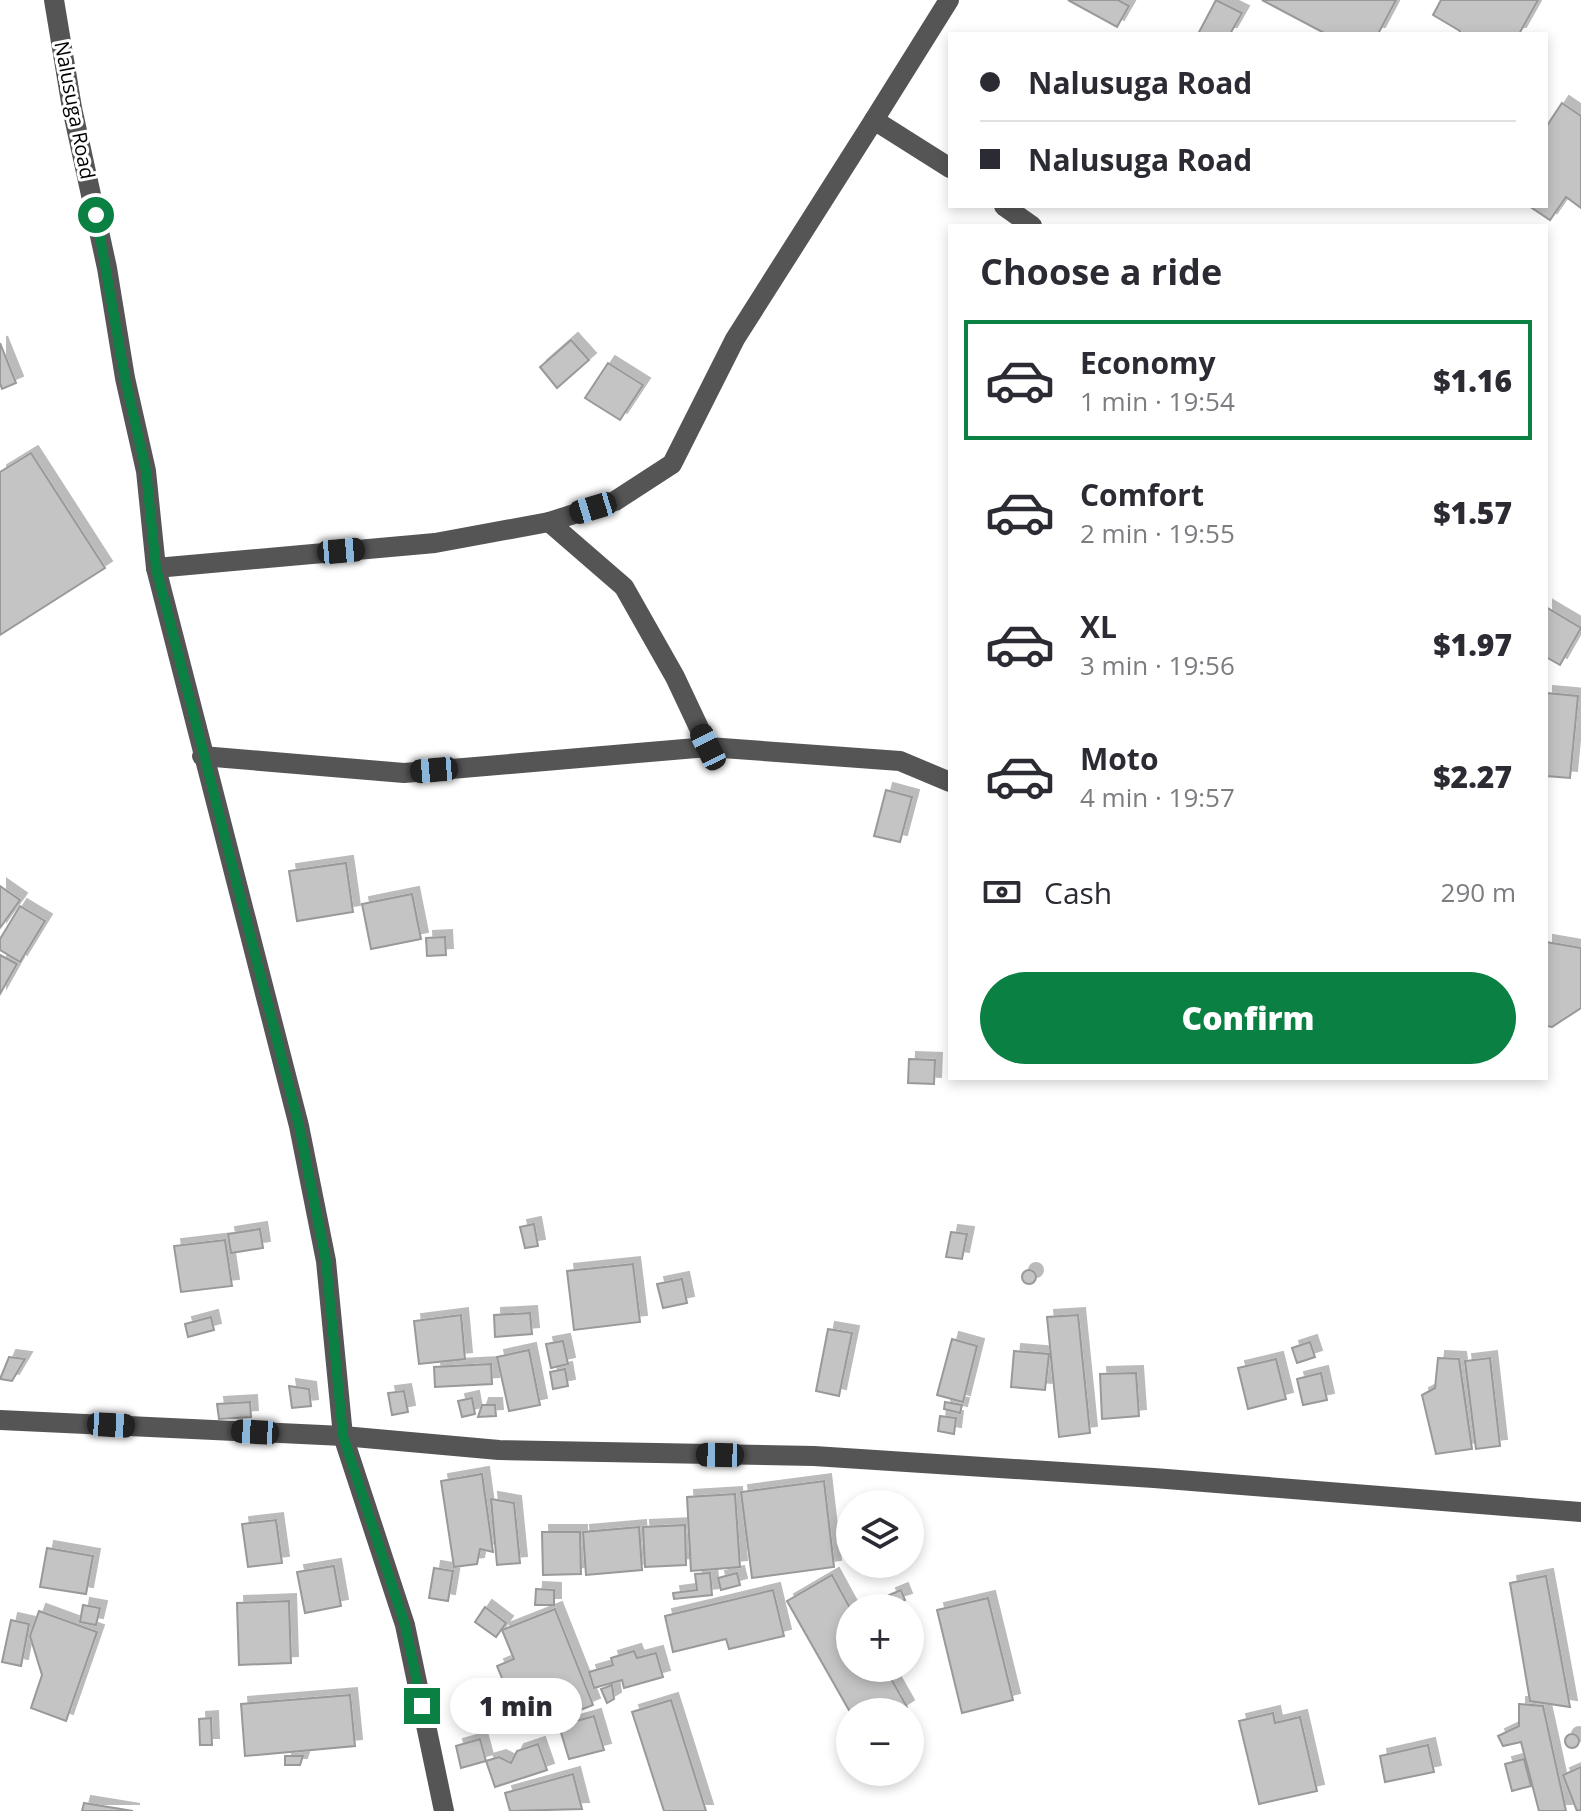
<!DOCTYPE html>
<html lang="en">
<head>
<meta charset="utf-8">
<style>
	body { margin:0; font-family:"Open Sans",sans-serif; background:#f2f2f3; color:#2b2b33; height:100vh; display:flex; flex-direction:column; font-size:30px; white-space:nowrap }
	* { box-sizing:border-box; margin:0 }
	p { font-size:26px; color:#7c7c81 }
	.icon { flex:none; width:44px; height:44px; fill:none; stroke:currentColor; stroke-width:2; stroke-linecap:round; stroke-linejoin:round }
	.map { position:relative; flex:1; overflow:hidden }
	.sheet { position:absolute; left:948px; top:224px; width:600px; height:856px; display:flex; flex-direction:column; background:#fff; border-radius:0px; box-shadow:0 4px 12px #0003 }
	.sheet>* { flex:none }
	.hud { position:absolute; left:948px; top:32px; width:600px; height:176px; border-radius:0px; box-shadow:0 4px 12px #0003; display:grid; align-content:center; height:176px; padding:0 32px; background:#fff }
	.controls { position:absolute; left:836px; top:1490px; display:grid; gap:16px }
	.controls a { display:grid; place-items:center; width:88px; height:88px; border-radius:50%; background:#fff; box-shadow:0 4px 12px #0003; font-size:40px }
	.end { position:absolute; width:36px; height:36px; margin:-18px; border:10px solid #0b8043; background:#fff; box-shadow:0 0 0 4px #fff }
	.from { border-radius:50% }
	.bubble { position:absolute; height:56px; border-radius:28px; background:#fff; box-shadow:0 4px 12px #0003; font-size:26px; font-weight:800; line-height:56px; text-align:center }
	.car { position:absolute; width:24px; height:48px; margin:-24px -12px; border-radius:10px; box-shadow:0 0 6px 2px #0007; background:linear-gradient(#222 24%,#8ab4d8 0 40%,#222 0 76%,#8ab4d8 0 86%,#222 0) }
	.hud b { display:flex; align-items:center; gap:28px; height:76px; font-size:30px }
	.hud b+b { border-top:2px solid #e1e1e2 }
	.hud i { width:20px; height:20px; background:#2b2b33 }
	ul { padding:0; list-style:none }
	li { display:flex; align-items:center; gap:24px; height:120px; margin:0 16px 12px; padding:0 16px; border:4px solid transparent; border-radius:0px }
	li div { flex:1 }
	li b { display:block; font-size:30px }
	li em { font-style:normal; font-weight:800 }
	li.on { border-color:#0b8043 }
	li>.icon { width:72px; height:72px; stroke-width:1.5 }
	h2 { padding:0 32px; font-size:36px; line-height:96px }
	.pay { display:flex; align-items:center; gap:20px; height:88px; padding:0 32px; font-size:30px }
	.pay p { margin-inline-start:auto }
	.primary-button { display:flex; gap:16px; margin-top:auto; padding:16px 32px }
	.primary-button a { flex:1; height:92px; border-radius:48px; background:#0b8043; color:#fff; font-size:32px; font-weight:800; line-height:92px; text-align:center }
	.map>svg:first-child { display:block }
	.building { fill:#c4c4c4; stroke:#999; stroke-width:2; filter:url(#shadow) }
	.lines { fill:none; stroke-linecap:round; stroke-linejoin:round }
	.minor { stroke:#555; stroke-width:20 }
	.route { stroke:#0b8043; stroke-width:10 }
	.labels { text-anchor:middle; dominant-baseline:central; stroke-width:6; stroke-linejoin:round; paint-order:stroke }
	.street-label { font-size:20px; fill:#000; stroke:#fff }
</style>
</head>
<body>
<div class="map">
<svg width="1581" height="1811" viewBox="0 0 1581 1811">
	<defs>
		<filter id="shadow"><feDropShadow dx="7" dy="-7" stdDeviation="0" flood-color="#0004"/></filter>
	</defs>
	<rect width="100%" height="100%" fill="#fff"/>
	<g class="building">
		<polygon points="1068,0 1118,0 1129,6 1117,27"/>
		<polygon points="1216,0 1242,13 1230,34 1198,34"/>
		<polygon points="1262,0 1396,0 1378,34 1326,34"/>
		<polygon points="1441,0 1538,0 1519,34 1458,34 1460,31 1433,15"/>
		<polygon points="1562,103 1581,116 1581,208 1566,197 1550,220 1529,206 1546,206 1546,127"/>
		<polygon points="571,340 589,360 557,388 540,367"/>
		<polygon points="0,343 16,383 2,389 0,383"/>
		<polygon points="608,363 643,385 620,420 585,398"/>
		<polygon points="31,453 105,568 0,635 0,472"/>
		<polygon points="1546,607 1581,628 1560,665 1546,657"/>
		<polygon points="1546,693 1578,696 1570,778 1546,776"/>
		<polygon points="886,790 912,797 900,842 874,836"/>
		<polygon points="346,863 353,912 297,921 289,871"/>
		<polygon points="0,886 20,900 0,928"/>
		<polygon points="412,894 421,939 371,949 362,904"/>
		<polygon points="20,906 45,921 20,962 0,950 0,939"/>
		<polygon points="445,937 446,955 427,956 426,938"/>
		<polygon points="1546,942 1581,948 1581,1008 1552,1027 1546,1026"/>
		<polygon points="0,955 17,964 0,994"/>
		<polygon points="909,1059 935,1060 934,1084 908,1083"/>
		<polygon points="534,1224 538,1246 525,1248 520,1227"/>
		<polygon points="260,1229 263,1248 231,1253 228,1234"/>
		<polygon points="951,1232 967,1234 962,1259 946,1257"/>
		<polygon points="225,1240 232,1286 181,1292 174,1246"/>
		<polygon points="633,1264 640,1322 574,1330 567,1271"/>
		<circle cx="1029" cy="1277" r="7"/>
		<polygon points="682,1279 687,1303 663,1308 657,1284"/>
		<polygon points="530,1313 532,1334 495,1337 494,1315"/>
		<polygon points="461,1315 465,1359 419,1364 414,1321"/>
		<polygon points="1078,1315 1090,1433 1059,1437 1047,1317"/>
		<polygon points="211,1317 214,1330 188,1337 185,1324"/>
		<polygon points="828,1329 852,1333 839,1396 816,1391"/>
		<polygon points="952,1339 977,1346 963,1402 937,1395"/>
		<polygon points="563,1341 568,1364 551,1368 546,1344"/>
		<polygon points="1310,1342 1315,1357 1297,1363 1292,1348"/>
		<polygon points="529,1350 540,1405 509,1411 497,1357"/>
		<polygon points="1014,1351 1049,1354 1045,1390 1011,1387"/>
		<polygon points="9,1357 25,1359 12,1381 0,1379"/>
		<polygon points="1438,1358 1459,1359 1472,1449 1436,1454 1422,1395 1435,1388"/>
		<polygon points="1490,1358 1500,1446 1476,1449 1465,1361"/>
		<polygon points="1276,1359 1286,1399 1248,1409 1238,1368"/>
		<polygon points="491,1364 492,1384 435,1387 434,1367"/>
		<polygon points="565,1369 568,1386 553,1389 550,1372"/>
		<polygon points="1136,1373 1139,1416 1102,1419 1100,1374"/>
		<polygon points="1321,1373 1327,1400 1303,1405 1297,1379"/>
		<polygon points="289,1386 309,1389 311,1406 292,1408"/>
		<polygon points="404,1391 408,1412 392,1415 388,1393"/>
		<polygon points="472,1398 475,1414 462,1417 458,1401"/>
		<polygon points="250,1402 251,1417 219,1419 217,1404"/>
		<polygon points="945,1402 962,1405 960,1413 944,1409"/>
		<polygon points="482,1405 495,1405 496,1416 478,1417"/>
		<polygon points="940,1416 956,1418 954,1434 938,1431"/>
		<polygon points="482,1474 493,1552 480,1549 477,1564 454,1567 441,1481"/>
		<polygon points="824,1481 834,1567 752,1578 741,1492"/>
		<polygon points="735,1494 740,1567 691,1571 687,1497"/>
		<polygon points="491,1499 514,1503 520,1563 497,1565"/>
		<polygon points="276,1520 282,1563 248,1567 242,1524"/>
		<polygon points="685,1525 686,1565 645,1567 643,1527"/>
		<polygon points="639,1527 642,1570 586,1575 583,1532"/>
		<polygon points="542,1532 580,1532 581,1574 543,1575"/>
		<polygon points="47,1548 93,1556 86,1594 40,1587"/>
		<polygon points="334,1566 341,1606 305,1613 297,1572"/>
		<polygon points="434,1568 453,1571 448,1601 429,1598"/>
		<polygon points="710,1573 712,1595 674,1599 673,1593 697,1590 695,1574"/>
		<polygon points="737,1573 740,1585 721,1590 718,1578"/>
		<polygon points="832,1575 850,1608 850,1668 885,1668 907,1707 899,1712 850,1712 787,1601"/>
		<polygon points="1546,1576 1570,1707 1530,1701 1510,1583"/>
		<polygon points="536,1589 554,1590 554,1605 535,1605"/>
		<polygon points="773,1590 784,1636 729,1649 726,1639 673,1652 665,1616"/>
		<polygon points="901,1590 905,1600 892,1604 889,1595"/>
		<polygon points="988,1598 1013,1700 962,1713 937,1610"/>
		<polygon points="289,1601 291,1663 239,1665 237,1603"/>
		<polygon points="83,1605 100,1608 96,1625 80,1622"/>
		<polygon points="485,1607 506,1623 496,1637 475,1622"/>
		<polygon points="555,1609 593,1705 545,1724 534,1696 513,1705 497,1666 514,1659 502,1630"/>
		<polygon points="39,1611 97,1632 66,1721 31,1708 42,1675 30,1636"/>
		<polygon points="11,1620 29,1624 21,1666 2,1662"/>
		<polygon points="634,1651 637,1658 656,1653 663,1677 624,1688 622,1680 594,1688 589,1672 613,1665 611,1658"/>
		<polygon points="612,1685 614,1699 607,1703 601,1689"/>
		<polygon points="350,1695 355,1746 245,1756 241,1704"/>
		<polygon points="671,1700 706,1811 664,1811 632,1712"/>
		<polygon points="1519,1704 1543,1706 1566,1811 1539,1811 1521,1742 1503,1746 1498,1736 1519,1726"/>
		<polygon points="1273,1713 1275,1723 1300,1717 1317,1791 1259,1804 1239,1721"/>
		<polygon points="594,1716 604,1750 569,1759 559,1726"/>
		<polygon points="211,1718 212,1745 200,1745 199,1719"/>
		<circle cx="1572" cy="1741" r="7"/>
		<polygon points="480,1739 486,1761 461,1768 456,1746"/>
		<polygon points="538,1744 547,1770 495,1787 486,1761 499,1757 511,1763 517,1751"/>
		<polygon points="1428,1745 1434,1772 1385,1782 1380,1756"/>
		<polygon points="285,1756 303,1756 300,1765 285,1765"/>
		<polygon points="1524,1759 1531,1786 1512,1791 1505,1764"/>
		<polygon points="1581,1767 1581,1810 1577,1811 1563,1775"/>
		<polygon points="573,1774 582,1809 510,1811 505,1793"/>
		<polygon points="84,1803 133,1811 82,1811"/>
	</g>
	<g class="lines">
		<g class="minor">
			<polyline points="54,0 72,108 107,268 125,378 146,471 156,568 299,1126 326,1261 343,1436 405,1625 444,1811"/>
			<polyline points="874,120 949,0"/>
			<polyline points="1004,206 1032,226"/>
			<polyline points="549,522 624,587 675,677 708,747 900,761 950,782"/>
			<polyline points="156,568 435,543 549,522 615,501 672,464 735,339 874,120 950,168"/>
			<polyline points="202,756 404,773 708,747"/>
			<polyline points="0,1420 343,1436 499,1450 814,1456 1154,1478 1581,1512"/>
		</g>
	</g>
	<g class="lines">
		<polyline class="route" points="96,215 125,378 146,471 156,568 299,1126 326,1261 343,1436 405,1625 422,1706"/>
	</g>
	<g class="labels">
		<g class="street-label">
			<text transform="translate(75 110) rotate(79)">Nalusuga Road</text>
		</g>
	</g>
</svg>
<div class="controls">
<a><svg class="icon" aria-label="layers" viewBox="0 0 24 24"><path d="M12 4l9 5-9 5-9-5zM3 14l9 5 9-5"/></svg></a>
<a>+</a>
<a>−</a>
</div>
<i class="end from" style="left:96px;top:215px"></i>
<i class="end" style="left:422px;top:1706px"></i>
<div class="bubble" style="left:450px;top:1678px;width:132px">1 min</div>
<i class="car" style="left:593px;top:508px;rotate:253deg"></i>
<i class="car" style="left:341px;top:551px;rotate:85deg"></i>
<i class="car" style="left:708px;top:747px;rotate:334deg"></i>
<i class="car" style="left:434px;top:770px;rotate:265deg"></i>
<i class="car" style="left:111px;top:1425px;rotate:93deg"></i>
<i class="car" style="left:255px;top:1432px;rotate:273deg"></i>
<i class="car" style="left:720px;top:1455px;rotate:271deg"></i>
<div class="hud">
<b><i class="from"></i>Nalusuga Road</b>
<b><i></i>Nalusuga Road</b>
</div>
<section class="sheet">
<h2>Choose a ride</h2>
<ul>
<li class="on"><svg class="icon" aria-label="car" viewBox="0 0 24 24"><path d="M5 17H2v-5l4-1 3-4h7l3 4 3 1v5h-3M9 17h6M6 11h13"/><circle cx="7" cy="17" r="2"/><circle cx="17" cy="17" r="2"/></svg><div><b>Economy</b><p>1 min · 19:54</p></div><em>$1.16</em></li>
<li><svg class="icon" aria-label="car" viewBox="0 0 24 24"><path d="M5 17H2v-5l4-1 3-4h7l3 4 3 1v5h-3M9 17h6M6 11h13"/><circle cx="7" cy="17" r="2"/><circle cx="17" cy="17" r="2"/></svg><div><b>Comfort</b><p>2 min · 19:55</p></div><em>$1.57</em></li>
<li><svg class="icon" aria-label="car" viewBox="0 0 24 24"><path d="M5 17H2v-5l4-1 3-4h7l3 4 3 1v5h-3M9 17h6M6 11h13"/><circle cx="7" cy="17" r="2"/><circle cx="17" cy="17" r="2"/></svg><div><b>XL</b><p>3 min · 19:56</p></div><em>$1.97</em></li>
<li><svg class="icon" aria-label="car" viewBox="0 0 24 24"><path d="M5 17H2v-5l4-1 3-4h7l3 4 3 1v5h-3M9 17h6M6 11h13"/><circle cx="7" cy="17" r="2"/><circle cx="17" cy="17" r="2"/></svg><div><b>Moto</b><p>4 min · 19:57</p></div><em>$2.27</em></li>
</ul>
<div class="pay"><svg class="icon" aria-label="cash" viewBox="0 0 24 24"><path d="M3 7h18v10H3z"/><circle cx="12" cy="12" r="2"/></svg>Cash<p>290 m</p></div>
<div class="primary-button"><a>Confirm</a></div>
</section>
</div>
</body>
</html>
